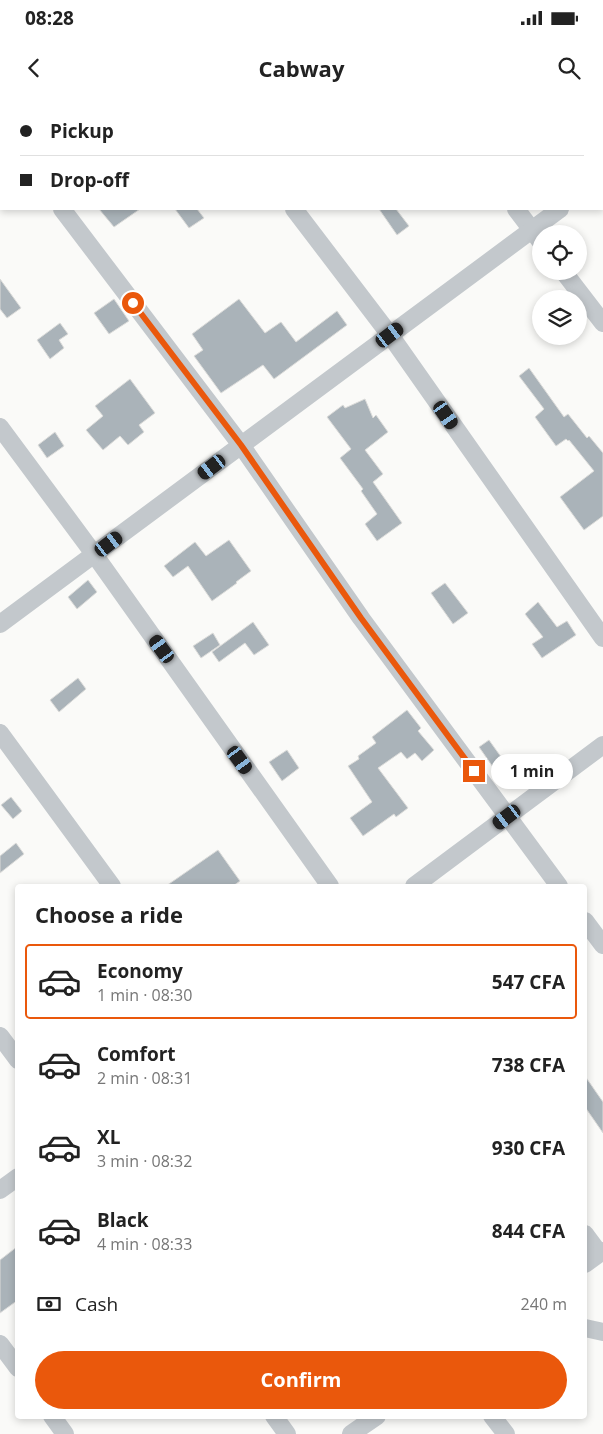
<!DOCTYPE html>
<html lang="en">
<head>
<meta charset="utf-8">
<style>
	body { margin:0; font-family:"Open Sans",sans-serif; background:#f2f2f2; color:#222; height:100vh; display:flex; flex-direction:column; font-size:19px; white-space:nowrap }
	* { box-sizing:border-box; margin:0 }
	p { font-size:16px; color:#767676 }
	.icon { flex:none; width:28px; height:28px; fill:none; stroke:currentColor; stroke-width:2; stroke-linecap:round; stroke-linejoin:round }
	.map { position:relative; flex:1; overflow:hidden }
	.panel { position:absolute; left:15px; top:784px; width:572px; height:535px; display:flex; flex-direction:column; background:#fff; border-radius:5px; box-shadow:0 2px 8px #0003 }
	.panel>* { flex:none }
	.hud { position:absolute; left:0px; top:0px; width:604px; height:110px; box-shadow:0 2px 8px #0003; display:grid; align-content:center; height:110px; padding:0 20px; background:#fff }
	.buttons { position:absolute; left:532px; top:125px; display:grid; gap:10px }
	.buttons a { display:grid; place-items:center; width:55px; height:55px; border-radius:50%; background:#fff; box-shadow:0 2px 8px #0003; font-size:25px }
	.end { position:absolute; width:22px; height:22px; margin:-11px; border:6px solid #ea580c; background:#fff; box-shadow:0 0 0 2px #fff }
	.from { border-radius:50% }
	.bubble { position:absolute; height:35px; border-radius:18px; background:#fff; box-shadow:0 2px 8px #0003; font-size:16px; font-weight:700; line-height:35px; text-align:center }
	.car { position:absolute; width:15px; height:30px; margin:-15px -8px; border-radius:6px; box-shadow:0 0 4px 1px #0007; background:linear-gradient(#222 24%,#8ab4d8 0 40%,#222 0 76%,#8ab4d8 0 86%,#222 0) }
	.hud b { display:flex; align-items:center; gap:18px; height:48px; font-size:19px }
	.hud b+b { border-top:1px solid #e0e0e0 }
	.hud i { width:12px; height:12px; background:#222 }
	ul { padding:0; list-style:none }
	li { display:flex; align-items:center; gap:15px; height:75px; margin:0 10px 8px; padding:0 10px; border:2px solid transparent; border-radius:5px }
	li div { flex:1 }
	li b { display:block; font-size:19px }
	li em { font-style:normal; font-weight:700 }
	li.on { border-color:#ea580c }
	li>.icon { width:45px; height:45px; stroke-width:1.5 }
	h2 { padding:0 20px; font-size:22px; line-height:60px }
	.pay { display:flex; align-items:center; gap:12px; height:55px; padding:0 20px; font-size:19px }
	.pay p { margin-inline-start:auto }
	.primary-button { display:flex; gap:10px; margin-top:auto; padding:10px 20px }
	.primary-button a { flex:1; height:58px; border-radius:30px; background:#ea580c; color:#fff; font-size:20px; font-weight:700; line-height:58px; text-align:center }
	.status { display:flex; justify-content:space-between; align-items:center; height:35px; padding:0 25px; background:#fff; direction:ltr }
	.status svg { height:14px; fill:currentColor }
	header { display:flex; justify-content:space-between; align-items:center; height:65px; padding:0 20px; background:#fff; font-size:22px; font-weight:700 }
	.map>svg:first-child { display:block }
	.built { fill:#e8e9e9 }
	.building { fill:#aab3b9; stroke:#dcdcda }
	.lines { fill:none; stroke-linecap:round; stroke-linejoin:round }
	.minor { stroke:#c3c8cc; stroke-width:18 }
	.route { stroke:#ea580c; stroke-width:6 }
</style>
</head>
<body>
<div class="status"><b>08:28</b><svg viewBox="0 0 49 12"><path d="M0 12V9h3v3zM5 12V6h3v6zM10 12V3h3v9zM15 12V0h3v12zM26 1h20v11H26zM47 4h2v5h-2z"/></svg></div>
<header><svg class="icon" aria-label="back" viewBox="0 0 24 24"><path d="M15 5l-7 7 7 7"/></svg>Cabway<svg class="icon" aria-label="search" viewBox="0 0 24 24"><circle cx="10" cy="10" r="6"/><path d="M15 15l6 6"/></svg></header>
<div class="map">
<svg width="603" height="1334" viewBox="0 0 603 1334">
	<rect width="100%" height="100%" fill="#fafaf8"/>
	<polygon class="built" points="473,0 603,0 603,39 602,1"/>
	<g class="building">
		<polygon points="99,109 140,109 114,127"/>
		<polygon points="175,109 197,109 204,118 189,128"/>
		<polygon points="379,109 396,109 409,126 397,135"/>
		<polygon points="0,179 21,208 7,218 0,209"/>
		<polygon points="114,199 129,221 109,234 94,213"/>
		<polygon points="239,199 265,233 281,222 296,242 337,211 347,225 274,279 263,265 221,293 194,256 203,250 192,234"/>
		<polygon points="60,223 68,234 59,240 64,248 50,259 37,240"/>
		<polygon points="529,268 564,317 568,314 587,338 589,336 603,353 603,416 584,430 560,397 594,371 569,340 568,341 566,339 556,346 535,317 544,309 519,276"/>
		<polygon points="130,279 155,313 139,325 144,332 128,345 120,336 103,350 86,330 103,316 95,306"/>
		<polygon points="365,299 373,318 376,315 388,332 365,350 383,374 373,382 402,423 377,441 365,424 377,414 361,391 363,389 340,358 351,349 327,317 343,305 345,308"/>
		<polygon points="55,332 64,346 47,358 38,345"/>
		<polygon points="229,440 251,471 236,482 237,483 212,501 188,466 173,477 164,466 195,442 206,456"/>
		<polygon points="88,480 97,492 77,509 68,497"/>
		<polygon points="445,483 468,513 453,524 431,493"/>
		<polygon points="538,502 557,527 567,521 576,535 542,558 532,544 543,537 525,514"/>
		<polygon points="253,522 269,545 254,555 245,543 219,562 212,552"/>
		<polygon points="213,533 220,545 201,558 193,546"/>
		<polygon points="78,578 86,589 59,612 50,600"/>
		<polygon points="407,610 421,628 418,631 434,650 422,661 415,653 407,659 401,652 378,668 408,708 396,717 394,714 363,736 350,718 372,702 348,666 359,659 358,656 376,643 372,637"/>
		<polygon points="489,640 514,675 504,683 479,647"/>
		<polygon points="287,650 299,668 282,681 269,662"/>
		<polygon points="11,697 22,711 13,719 1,705"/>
		<polygon points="16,743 24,754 0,773 0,756"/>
		<polygon points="218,750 240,781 233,786 166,786"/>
		<polygon points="585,976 603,1002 603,1033 585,1007"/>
		<polygon points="18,1146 18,1200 0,1213 0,1160"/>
	</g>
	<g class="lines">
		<g class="minor">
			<polyline points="211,0 211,1"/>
			<polyline points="437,0 438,1"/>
			<polyline points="110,1 112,0"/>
			<polyline points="0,27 1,28"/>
			<polyline points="602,78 603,77"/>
			<polyline points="0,84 1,83"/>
			<polyline points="62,109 241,345 361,518 559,786"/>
			<polyline points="294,109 390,235 603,538"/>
			<polyline points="516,109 541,142"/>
			<polyline points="563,171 603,223"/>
			<polyline points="0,327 94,454 330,786"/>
			<polyline points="0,524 560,109"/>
			<polyline points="0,633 112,786"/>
			<polyline points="414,786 603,645"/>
			<polyline points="585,821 603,845"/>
			<polyline points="0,936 18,960"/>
			<polyline points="0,1090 18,1077"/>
			<polyline points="585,1134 599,1153"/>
			<polyline points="585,1164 603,1151"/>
			<polyline points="585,1228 603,1232"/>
			<polyline points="0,1244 18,1268"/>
			<polyline points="52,1316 65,1334"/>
			<polyline points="274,1316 287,1334"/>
			<polyline points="492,1316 506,1334"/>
			<polyline points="351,1334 377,1316"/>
		</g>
	</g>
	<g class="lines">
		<polyline class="route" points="133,203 241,345 361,518 474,671"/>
	</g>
</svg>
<div class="buttons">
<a><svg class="icon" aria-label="locate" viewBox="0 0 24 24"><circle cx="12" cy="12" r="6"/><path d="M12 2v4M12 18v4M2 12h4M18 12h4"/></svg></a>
<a><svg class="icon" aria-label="layers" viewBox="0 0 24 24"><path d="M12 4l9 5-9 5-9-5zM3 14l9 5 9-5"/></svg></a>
</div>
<i class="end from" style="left:133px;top:203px"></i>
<i class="end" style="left:474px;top:671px"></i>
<div class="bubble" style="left:491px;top:654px;width:82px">1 min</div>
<i class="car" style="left:390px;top:235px;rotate:53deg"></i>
<i class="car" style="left:446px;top:315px;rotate:145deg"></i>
<i class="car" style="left:212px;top:367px;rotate:233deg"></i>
<i class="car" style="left:109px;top:444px;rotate:53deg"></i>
<i class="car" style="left:162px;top:549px;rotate:324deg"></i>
<i class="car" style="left:240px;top:660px;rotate:144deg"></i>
<i class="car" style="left:507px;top:717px;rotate:233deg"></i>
<div class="hud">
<b><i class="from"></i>Pickup</b>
<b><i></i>Drop-off</b>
</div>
<section class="panel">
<h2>Choose a ride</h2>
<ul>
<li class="on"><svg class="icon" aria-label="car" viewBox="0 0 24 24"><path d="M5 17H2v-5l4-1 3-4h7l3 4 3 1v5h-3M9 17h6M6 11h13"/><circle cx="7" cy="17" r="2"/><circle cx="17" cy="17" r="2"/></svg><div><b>Economy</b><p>1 min · 08:30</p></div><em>547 CFA</em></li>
<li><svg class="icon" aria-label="car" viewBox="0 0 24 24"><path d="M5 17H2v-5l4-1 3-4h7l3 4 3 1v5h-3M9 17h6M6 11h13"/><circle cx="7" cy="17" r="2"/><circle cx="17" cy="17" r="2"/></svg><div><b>Comfort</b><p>2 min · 08:31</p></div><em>738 CFA</em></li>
<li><svg class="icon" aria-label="car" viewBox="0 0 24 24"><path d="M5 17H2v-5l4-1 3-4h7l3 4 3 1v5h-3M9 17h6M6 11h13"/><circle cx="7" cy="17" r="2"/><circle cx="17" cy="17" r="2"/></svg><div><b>XL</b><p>3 min · 08:32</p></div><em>930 CFA</em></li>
<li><svg class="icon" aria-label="car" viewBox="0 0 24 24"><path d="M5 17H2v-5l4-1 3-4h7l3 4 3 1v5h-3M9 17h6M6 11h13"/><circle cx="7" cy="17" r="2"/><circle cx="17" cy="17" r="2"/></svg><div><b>Black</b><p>4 min · 08:33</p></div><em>844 CFA</em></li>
</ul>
<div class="pay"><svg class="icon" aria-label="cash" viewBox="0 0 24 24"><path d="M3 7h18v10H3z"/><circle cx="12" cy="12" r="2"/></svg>Cash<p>240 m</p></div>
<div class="primary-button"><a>Confirm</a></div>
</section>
</div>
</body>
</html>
